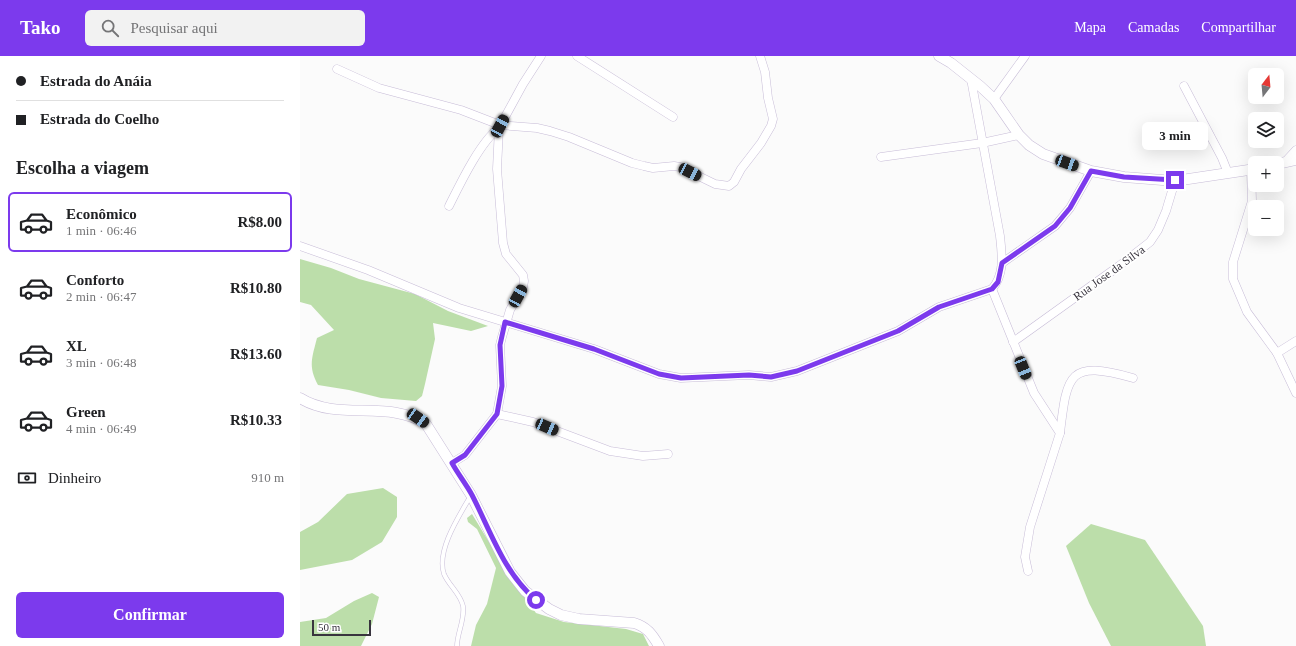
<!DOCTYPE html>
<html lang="pt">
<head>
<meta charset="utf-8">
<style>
	body { margin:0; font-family:Georgia,serif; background:#f2f2f2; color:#202124; height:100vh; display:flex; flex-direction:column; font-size:15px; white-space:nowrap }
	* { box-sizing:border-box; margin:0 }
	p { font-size:13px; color:#757577 }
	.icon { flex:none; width:22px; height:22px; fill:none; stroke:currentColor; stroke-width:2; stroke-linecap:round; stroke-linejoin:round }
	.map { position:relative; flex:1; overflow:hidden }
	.details { display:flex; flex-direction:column; background:#fff; width:300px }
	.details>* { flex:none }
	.top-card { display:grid; align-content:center; height:88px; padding:0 16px; background:#fff }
	.needle { width:26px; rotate:16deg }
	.tools { position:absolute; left:948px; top:12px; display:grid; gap:8px }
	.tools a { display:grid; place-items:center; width:36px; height:36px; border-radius:6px; background:#fff; box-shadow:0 4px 16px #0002; font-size:20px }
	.scale { position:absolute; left:12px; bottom:10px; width:59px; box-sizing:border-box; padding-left:4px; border:2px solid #38343e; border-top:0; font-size:11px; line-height:14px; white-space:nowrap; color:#38343e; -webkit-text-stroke:3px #fff; paint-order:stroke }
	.end { position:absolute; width:18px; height:18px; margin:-9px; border:5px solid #7c3aed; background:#fff; box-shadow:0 0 0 2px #fff }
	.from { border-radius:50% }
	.bubble { position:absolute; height:28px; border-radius:6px; background:#fff; box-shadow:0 4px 16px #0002; font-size:13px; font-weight:600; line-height:28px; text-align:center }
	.car { position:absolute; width:12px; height:24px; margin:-12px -6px; border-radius:5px; box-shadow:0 0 3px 1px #0007; background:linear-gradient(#222 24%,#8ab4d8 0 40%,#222 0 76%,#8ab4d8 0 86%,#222 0) }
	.top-card b { display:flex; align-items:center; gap:14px; height:38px; font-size:15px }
	.top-card b+b { border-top:1px solid #e0e0e0 }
	.top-card i { width:10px; height:10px; background:#202124 }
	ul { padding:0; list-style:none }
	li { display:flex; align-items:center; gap:12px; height:60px; margin:0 8px 6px; padding:0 8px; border:2px solid transparent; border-radius:6px }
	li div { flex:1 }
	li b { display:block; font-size:15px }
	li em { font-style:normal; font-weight:600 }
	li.current { border-color:#7c3aed }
	li>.icon { width:36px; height:36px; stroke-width:1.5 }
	h2 { padding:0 16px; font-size:18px; line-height:48px }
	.pay { display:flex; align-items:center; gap:10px; height:44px; padding:0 16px; font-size:15px }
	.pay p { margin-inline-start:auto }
	.primary-button { display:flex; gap:8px; margin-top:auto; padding:8px 16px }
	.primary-button a { flex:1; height:46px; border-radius:6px; background:#7c3aed; color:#fff; font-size:16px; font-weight:600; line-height:46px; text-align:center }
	header { display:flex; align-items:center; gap:24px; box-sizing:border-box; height:56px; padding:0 20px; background:#7c3aed; color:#fff }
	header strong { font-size:19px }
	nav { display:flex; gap:22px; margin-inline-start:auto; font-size:14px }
	.search { width:280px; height:36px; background:#f2f2f2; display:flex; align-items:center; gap:10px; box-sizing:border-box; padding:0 14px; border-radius:6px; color:#757577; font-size:15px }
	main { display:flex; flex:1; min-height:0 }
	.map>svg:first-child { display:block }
	.green { fill:#bcdeaa }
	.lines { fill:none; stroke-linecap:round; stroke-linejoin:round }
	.service-casing { stroke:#c7bcd7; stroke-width:5 }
	.minor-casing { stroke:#c7bcd7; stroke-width:9 }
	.tertiary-casing { stroke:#c7bcd7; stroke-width:11 }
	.service { stroke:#fff; stroke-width:4 }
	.minor { stroke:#fff; stroke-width:8 }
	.tertiary { stroke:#fff; stroke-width:10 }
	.route { stroke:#7c3aed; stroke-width:5 }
	.labels { text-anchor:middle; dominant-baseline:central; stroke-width:3.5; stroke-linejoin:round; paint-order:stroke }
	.street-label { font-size:12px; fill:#38343e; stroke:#fff }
</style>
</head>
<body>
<header>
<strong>Tako</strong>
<div class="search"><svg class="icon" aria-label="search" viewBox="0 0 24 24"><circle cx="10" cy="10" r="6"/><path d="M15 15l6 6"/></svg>Pesquisar aqui</div>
<nav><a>Mapa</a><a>Camadas</a><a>Compartilhar</a></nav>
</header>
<main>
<section class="details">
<div class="top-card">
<b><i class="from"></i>Estrada do Anáia</b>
<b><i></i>Estrada do Coelho</b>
</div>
<h2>Escolha a viagem</h2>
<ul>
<li class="current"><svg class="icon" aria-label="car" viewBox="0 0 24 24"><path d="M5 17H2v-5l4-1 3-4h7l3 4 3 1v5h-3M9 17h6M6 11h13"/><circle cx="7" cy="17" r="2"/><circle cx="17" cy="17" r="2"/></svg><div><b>Econômico</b><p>1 min · 06:46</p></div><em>R$8.00</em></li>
<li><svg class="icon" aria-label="car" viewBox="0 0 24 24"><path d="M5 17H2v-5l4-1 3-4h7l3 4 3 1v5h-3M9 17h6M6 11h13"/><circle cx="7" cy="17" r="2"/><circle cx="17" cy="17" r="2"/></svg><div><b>Conforto</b><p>2 min · 06:47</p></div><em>R$10.80</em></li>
<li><svg class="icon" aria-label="car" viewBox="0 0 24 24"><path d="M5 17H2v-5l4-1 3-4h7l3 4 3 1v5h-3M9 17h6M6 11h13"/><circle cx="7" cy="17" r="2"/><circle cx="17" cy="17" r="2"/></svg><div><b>XL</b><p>3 min · 06:48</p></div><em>R$13.60</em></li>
<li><svg class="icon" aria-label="car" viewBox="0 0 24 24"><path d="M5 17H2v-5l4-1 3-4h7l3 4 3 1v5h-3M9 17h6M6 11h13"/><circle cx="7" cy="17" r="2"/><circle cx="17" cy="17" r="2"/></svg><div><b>Green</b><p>4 min · 06:49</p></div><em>R$10.33</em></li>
</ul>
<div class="pay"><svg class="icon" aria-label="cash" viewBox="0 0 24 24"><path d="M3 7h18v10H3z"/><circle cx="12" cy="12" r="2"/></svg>Dinheiro<p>910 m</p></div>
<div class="primary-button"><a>Confirmar</a></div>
</section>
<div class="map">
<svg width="996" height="590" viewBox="0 0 996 590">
	<rect width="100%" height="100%" fill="#fbfbfb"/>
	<g class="green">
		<path d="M0 203 31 212 59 223 115 238 148 255 188 270 171 275 133 267 135 283 125 328 122 340 116 345 81 342 49 334 18 329C8 310 12 302 17 282L34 274 11 249 0 246Z"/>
		<polygon points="83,432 97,441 97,461 82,486 52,504 0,514 0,476 18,466 47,438"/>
		<polygon points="172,458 214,527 236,557 264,566 326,573 343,578 349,590 171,590 176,569 187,548 196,512 177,473 168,466 167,462"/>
		<polygon points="791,468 845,484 903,570 906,590 811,590 789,547 766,490"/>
		<polygon points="72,537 79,541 72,568 61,590 0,590 0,566 26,562 54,545"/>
	</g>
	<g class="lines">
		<g class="service-casing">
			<path id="service" d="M157 590C157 577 165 564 163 550 160 537 149 530 144 518 136 495 159 460 170 441"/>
		</g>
		<g class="minor-casing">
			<g id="minor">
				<polyline points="277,0 373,61"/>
				<polyline points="37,13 79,32 161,54 200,69 237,72 250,75 269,81 332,107 344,110 353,112 374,110 380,111 415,128 429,130 434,126 441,113 461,87 471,70 473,63 468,42 465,16 460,0"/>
				<polyline points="884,30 922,102 928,117"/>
				<polyline points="694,43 725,0"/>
				<polyline points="581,101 682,87 719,79"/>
				<polyline points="984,107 996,94"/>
				<polyline points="951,114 952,145 933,206 933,223 947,256 977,297 996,337"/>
				<path d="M149 150C160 128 180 86 199 72"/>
				<path d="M0 190 68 214 159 252 294 293 359 318 381 322 449 319 471 321 497 315 598 275 639 251 692 233C705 218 702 199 700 180L671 23"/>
				<polyline points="702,207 755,170 770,152 791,115"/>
				<polyline points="692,233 734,337 760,377 730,471 725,501 728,515"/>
				<polyline points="713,286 819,210 850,186 858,174 866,155 875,125"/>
				<polyline points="977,297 996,285"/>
				<polyline points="197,358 233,366 310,395 343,400 368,398"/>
				<path d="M760 377C767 317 769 304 833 322"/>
				<polyline points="152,407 165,399 197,358 202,330 200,289 202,281 210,254 223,231 224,225 223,219 206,198 203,187 197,113 199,72 223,28 241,0"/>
			</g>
		</g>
		<g class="tertiary-casing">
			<g id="tertiary">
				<polyline points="639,0 651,7 680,30 694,43 719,79 729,89 743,98 791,115 824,121 875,125 955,113"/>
				<polyline points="977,108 996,104"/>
				<path d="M0 342C38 366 89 343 126 368L171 439 210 516 225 535 249 553 261 559 279 563 334 567C347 571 352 578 359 590"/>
			</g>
		</g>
		<use href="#service" class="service"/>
		<use href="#minor" class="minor"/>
		<use href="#tertiary" class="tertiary"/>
	</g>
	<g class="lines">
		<path class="route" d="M236 544C204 517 191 476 172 439 166 428 158 418 152 407L165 399 197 358 202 330 200 289 205 266 294 293 359 318 381 322 449 319 471 321 497 315 598 275 639 251 692 233 698 226 702 207 755 170 770 152 791 115 824 121 875 124"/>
	</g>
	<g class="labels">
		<g class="street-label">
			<text transform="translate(809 217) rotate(-36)">Rua Jose da Silva</text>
		</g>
	</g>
</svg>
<div class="tools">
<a><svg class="needle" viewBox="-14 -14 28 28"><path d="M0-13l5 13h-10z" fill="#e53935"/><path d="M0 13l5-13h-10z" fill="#757577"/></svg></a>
<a><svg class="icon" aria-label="layers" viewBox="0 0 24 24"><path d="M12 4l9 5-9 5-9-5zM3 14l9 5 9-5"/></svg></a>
<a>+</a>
<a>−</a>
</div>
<div class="scale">50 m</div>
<i class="end from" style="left:236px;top:544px"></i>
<i class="end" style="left:875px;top:124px"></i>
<div class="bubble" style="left:842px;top:66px;width:66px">3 min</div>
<i class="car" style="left:200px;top:70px;rotate:28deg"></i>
<i class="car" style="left:767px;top:107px;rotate:110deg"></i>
<i class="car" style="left:390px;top:116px;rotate:117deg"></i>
<i class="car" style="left:218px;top:240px;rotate:29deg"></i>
<i class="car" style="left:723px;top:312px;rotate:158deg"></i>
<i class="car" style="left:118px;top:362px;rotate:124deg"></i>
<i class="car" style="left:247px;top:371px;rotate:113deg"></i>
</div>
</main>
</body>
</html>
